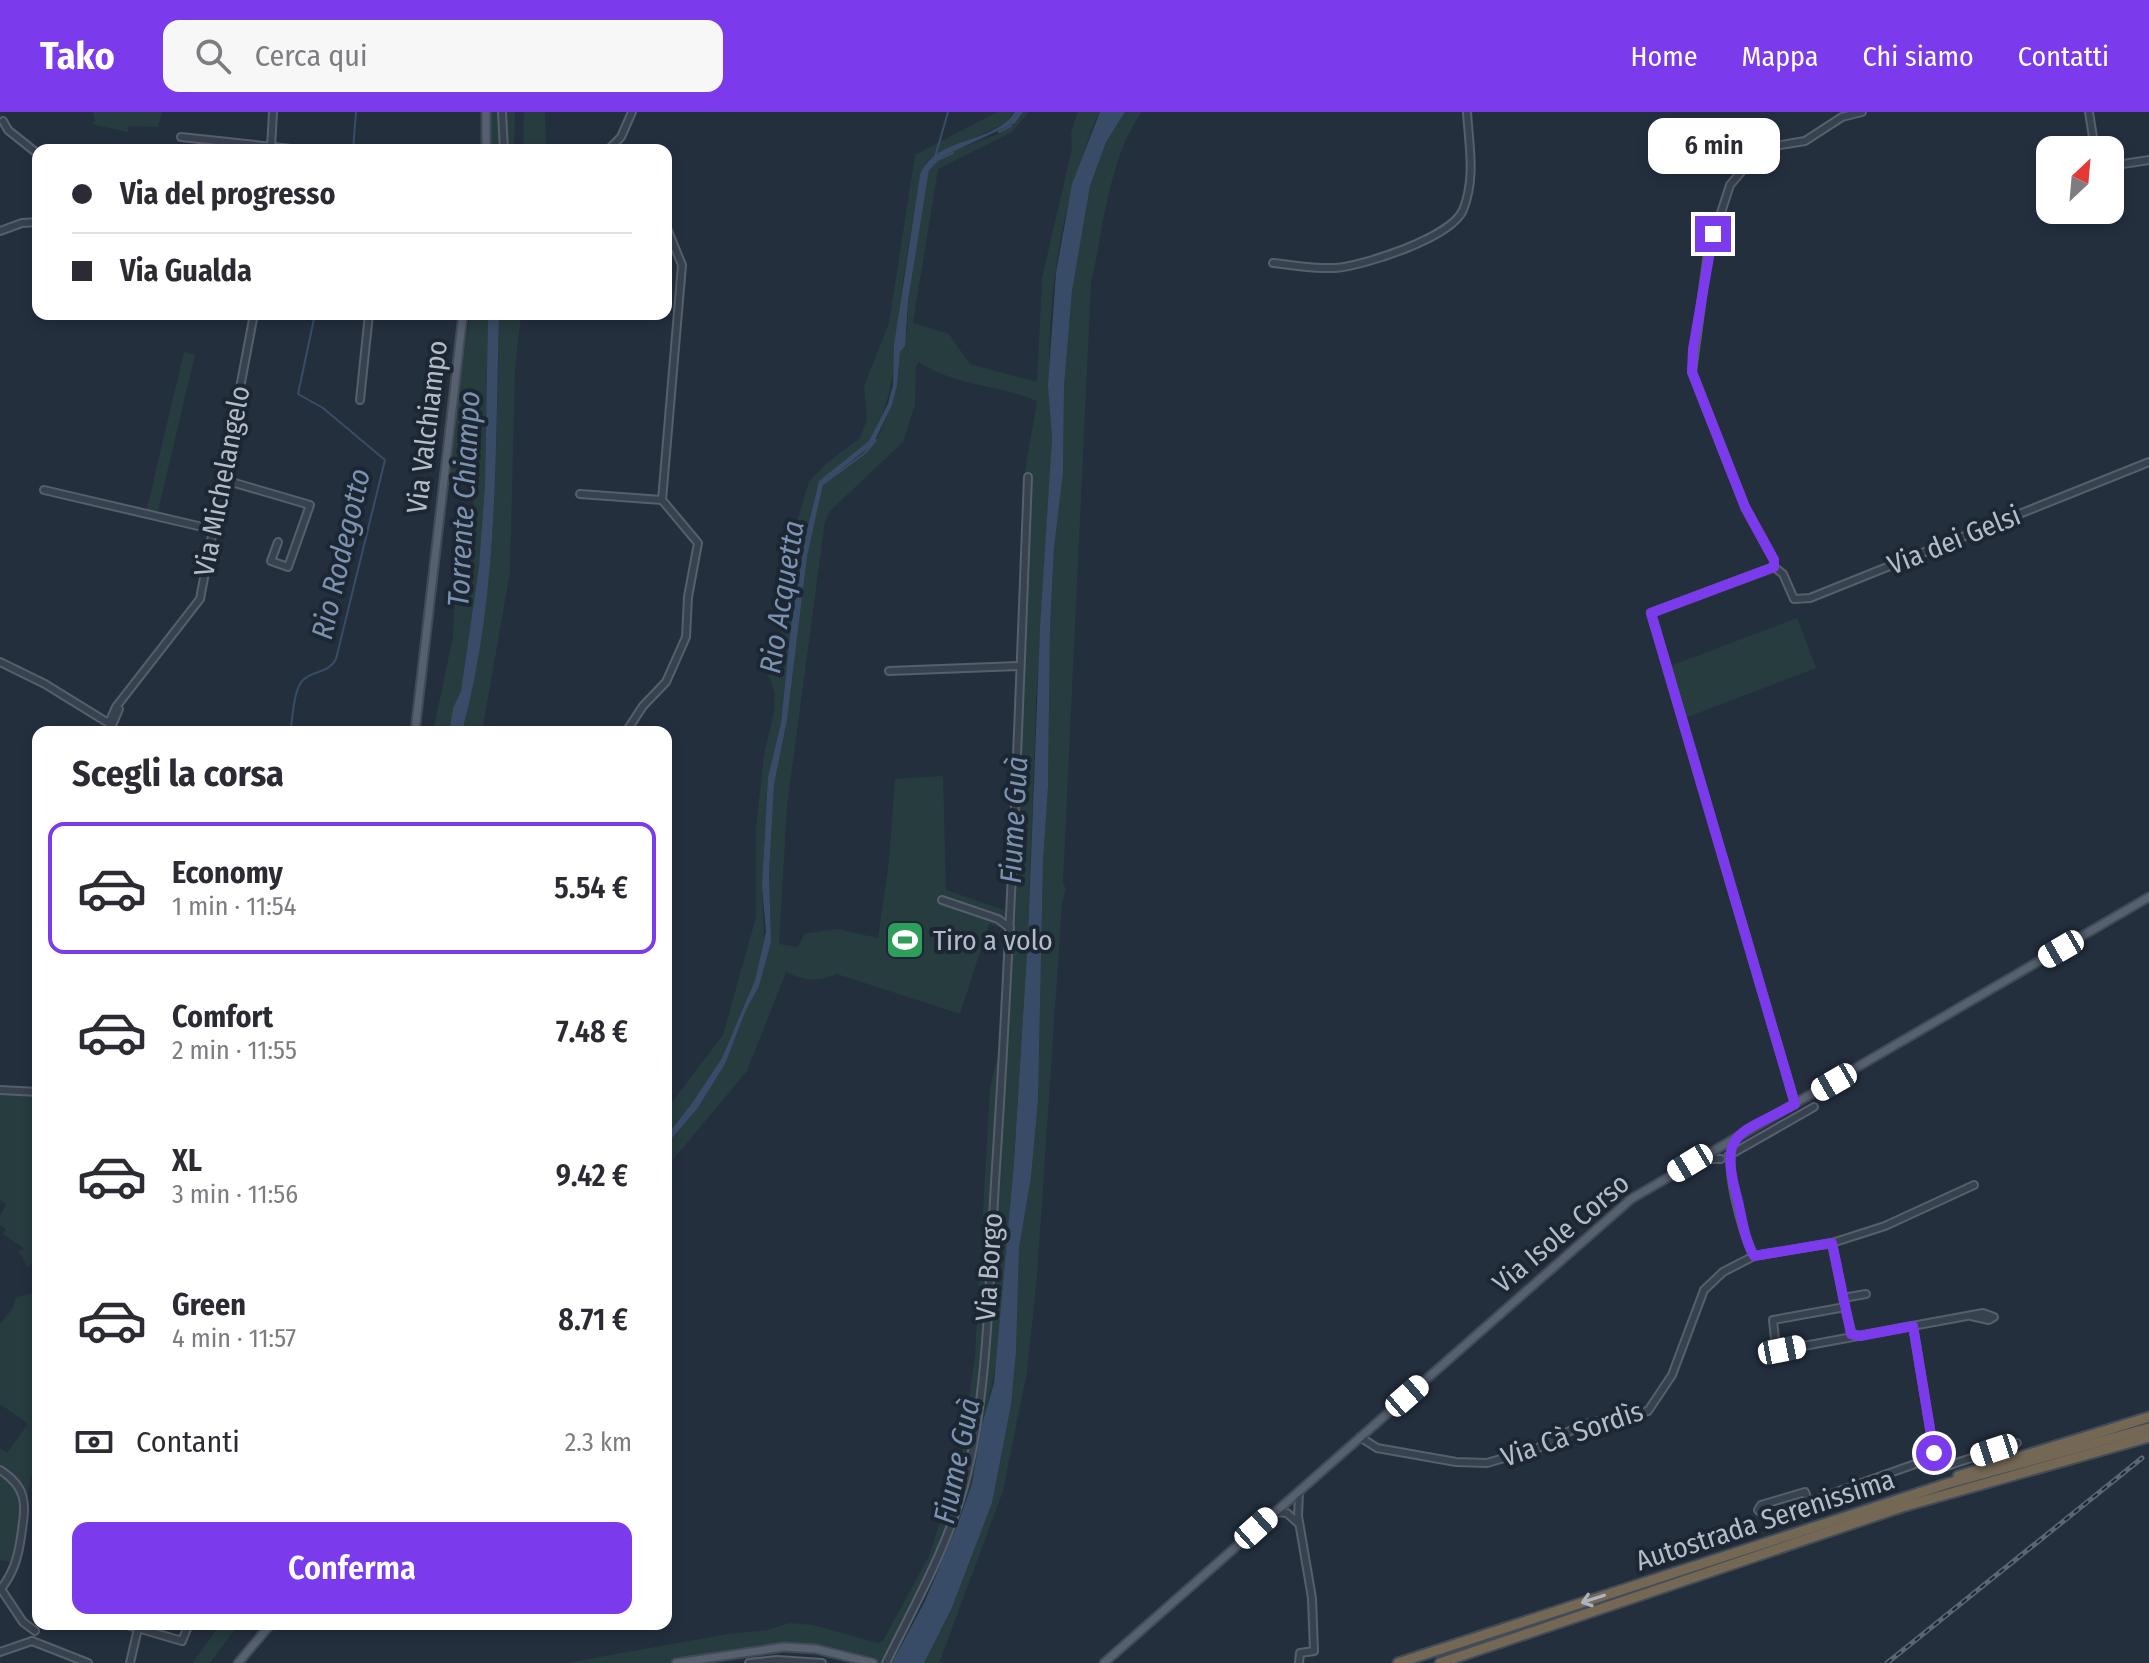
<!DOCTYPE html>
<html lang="it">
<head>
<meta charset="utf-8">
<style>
	body { margin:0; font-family:"Fira Sans Condensed",sans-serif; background:#f7f7f7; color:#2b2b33; height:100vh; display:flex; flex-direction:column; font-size:30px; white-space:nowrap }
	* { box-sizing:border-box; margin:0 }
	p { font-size:26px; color:#7c7c81 }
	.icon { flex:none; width:44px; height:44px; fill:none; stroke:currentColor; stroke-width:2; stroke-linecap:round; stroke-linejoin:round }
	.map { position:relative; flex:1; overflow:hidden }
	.drawer { position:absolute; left:32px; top:614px; width:640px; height:904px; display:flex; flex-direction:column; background:#fff; border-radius:16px; box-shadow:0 4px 12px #0003 }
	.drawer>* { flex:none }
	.hud { position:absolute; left:32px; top:32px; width:640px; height:176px; border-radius:16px; box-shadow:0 4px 12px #0003; display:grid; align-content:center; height:176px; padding:0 40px; background:#fff }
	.needle { width:52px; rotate:26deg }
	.controls { position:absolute; left:2036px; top:24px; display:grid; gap:16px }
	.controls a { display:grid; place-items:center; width:88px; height:88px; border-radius:16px; background:#fff; box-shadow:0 4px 12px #0003; font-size:40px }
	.end { position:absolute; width:36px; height:36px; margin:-18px; border:10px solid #7c3aed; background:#fff; box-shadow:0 0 0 4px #fff }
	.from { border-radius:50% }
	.bubble { position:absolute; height:56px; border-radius:16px; background:#fff; box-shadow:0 4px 12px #0003; font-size:26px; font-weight:600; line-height:56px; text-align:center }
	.car { position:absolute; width:24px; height:48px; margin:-24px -12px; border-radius:10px; box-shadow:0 0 6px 2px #0007; background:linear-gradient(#fff 24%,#345 0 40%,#fff 0 76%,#345 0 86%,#fff 0) }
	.hud b { display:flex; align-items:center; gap:28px; height:76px; font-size:30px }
	.hud b+b { border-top:2px solid #e1e1e2 }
	.hud i { width:20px; height:20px; background:#2b2b33 }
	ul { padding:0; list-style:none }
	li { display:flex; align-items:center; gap:24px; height:132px; margin:0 16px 12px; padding:0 24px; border:4px solid transparent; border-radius:16px }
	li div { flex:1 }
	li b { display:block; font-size:30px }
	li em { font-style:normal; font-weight:600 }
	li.selected { border-color:#7c3aed }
	li>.icon { width:72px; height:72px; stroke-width:1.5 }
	h2 { padding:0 40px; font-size:36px; line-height:96px }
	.pay { display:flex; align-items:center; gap:20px; height:88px; padding:0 40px; font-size:30px }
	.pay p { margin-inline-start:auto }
	.primary-button { display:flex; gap:16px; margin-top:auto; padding:16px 40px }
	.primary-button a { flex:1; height:92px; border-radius:16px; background:#7c3aed; color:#fff; font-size:32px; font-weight:600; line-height:92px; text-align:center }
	header { display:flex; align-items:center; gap:48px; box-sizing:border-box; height:112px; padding:0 40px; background:#7c3aed; color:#fff }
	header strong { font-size:38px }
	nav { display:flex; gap:44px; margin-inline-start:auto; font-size:28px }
	.search { width:560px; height:72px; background:#f7f7f7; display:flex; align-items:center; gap:20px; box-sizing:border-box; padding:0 28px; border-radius:16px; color:#7c7c81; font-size:30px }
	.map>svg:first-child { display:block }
	.green { fill:#263c3f; fill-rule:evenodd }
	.water { fill:#394c67 }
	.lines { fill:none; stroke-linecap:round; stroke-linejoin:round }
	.stream { stroke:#394c67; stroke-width:2 }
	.minor-casing { stroke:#565f6c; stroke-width:10 }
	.major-casing { stroke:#414a57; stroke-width:11 }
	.highway-casing { stroke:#434c59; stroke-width:13 }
	.minor { stroke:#38414e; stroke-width:6 }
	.major { stroke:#56606e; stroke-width:7 }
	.highway { stroke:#746855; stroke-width:9 }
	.rail-casing { stroke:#5a6575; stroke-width:5 }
	.rail { stroke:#1d2633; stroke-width:2; stroke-dasharray:6; stroke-linecap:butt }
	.oneway { stroke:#aeb4bd }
	.route { stroke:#7c3aed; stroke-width:10 }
	.labels { text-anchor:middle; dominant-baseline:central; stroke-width:8; stroke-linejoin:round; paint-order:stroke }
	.street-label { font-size:28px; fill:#b4bcc9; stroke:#1d2633 }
	.poi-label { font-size:28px; fill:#b4bcc9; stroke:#1d2633; text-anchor:start }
	.water-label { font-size:30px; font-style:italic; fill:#7c92b1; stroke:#1d2633 }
</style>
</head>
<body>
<header>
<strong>Tako</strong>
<div class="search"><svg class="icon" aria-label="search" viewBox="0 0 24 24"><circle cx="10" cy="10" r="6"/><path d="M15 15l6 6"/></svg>Cerca qui</div>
<nav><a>Home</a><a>Mappa</a><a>Chi siamo</a><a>Contatti</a></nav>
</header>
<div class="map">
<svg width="2149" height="1551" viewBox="0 0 2149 1551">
	<rect width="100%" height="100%" fill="#242f3e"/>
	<g class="green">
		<polygon points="93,0 162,0 158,15 129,14 128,20 91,12 95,9"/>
		<polygon points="487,0 515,0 514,38 488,38"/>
		<polygon points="524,0 545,0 546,38 523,38"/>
		<path d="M997 0H1015L1002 13 935 43 926 50 920 63C914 106 905 149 900 192 895 238 896 281 873 323 860 348 828 353 816 378L791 513 781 611 768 665 762 774 764 828 755 868 722 946 690 994 666 1024V998L723 923 756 805V716L764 643 774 599 775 580 764 553 772 545 781 521 798 406 809 369 828 350 859 327 867 308 864 274 889 211 915 43Z"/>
		<path d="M1023 0H1029L1012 20 938 57 913 211 949 222 970 252 1037 270 1042 166 1072 36 1071 20 1078 0H1100C1093 12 1089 26 1084 40 1052 129 1044 232 1052 326L1036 592 1028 824 1014 1050 996 1251 972 1372 947 1440 892 1551H851L853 1546 798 1536 679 1551H566L728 1522 768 1518 789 1511 813 1513 878 1531 883 1529 929 1444 961 1344 975 1243 990 975 997 947 1003 948 1010 818 989 812 960 902 837 862C817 870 805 869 786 860L747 959 666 1056V1033L697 997 725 952 746 898 759 874 771 830 769 761 774 673 787 608 807 445 823 372 852 351 877 327 892 293 897 274 900 240 907 220 908 189 929 58C949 27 1004 34 1023 0ZM919 250C957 275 997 272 1037 289L1025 359 1010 800 946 778 943 664 895 667 889 749 878 826 837 817 804 822 798 835 779 832 787 694 825 409 830 399 903 330 915 293 916 254Z"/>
		<path d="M1125 0H1142C1109 44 1103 119 1091 172L1063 770 1066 778 1062 791 1037 1165 1027 1260 1003 1379 940 1549 943 1551H924L951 1498 992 1391 1011 1293 1016 1240 1019 1136 1031 1065 1038 988 1043 750 1048 675 1050 514 1054 436 1063 361 1064 275 1072 178 1090 74 1106 30Z"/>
		<polygon points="470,202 488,202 485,373 479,454 461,579 453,596 449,620 433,620 453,524 456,458 463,424 472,419 475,368 446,362"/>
		<path d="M499 202H521L515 257 510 460 482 620H462C498 483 496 343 499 202Z"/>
		<polygon points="184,240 195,243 157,403 146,400"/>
		<polygon points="1797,506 1816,556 1685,606 1670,554"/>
		<polygon points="0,975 38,981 38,1147 27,1155 19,1139 25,1137 3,1122 6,1117 0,1113 0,1104 6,1092 0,1088"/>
		<polygon points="38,1174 38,1354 34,1354 12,1450 0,1448 0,1336 7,1341 28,1312 0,1292 0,1212 13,1196 16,1185 33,1181"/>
		<polygon points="220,1512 239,1512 210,1551 193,1551"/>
	</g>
	<g class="water">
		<path d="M1015 0H1023L1015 11 943 44 929 58 908 189 905 234 900 240 897 274 892 293 873 332 823 372 807 445 787 608 774 673 769 761 771 830 759 874 746 898 725 952 697 997 666 1033V1024L690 994 722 946 755 868 766 820 762 774 768 665 781 611 791 513 806 423 819 369 869 329 888 292 893 273 894 233 920 63C935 24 993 33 1015 0Z"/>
		<polygon points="1100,0 1125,0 1106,30 1090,74 1072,179 1064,275 1063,361 1054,436 1050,514 1048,675 1043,750 1038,988 1031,1065 1019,1136 1016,1240 1011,1293 992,1391 951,1498 924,1551 892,1551 925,1489 957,1414 972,1372 982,1313 994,1271 1014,1050 1028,824 1040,516 1052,326 1048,273 1056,161 1072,72"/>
		<path d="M488 202H499C495 343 499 483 462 620H449L453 596 461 579 479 454 485 373Z"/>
	</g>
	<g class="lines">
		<g class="stream">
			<polyline points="999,20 1011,14"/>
			<polyline points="353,38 356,0"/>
			<polyline points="935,45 948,0"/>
			<polyline points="937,48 953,41"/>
			<polyline points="823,372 865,341 876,328"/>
			<path d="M290 620C293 607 293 578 303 568 314 558 329 561 336 547L385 348 323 296 298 282 315 202"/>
		</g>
		<g class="minor-casing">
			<g id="minor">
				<polyline points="502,0 504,38"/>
				<polyline points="2089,0 2095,38"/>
				<polyline points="3,9 8,18 38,42"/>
				<polyline points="181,25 301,38"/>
				<polyline points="271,36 273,0"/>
				<polyline points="608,38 621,25 632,0"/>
				<polyline points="2110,54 2149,48"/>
				<polyline points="0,119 22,111 38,110"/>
				<path d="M1273 151C1293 153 1315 157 1335 156 1363 154 1451 126 1463 98 1476 66 1469 33 1467 0"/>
				<polyline points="360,288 369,202"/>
				<polyline points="221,367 310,393 288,455 271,449 278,430"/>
				<polyline points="44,378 211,417"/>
				<polyline points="580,382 662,388"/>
				<polyline points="1774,455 1651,501 1795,992"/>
				<polyline points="1774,455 1774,448 1745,395 1692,260 1708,141 1730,73 1758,40 1769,35 1805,29 1842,5 1862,0"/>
				<polyline points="1774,455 1783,462 1794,487 1810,486 2149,350"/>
				<polyline points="0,550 45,572 105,609 113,611 119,597"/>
				<polyline points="889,559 1020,554"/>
				<polyline points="110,620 109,611 116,595 200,487 254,202"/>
				<polyline points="626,620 643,594 666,570 686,525 688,485 698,431 662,388 682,153 666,114"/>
				<polyline points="942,788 998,807 1010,816"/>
				<polyline points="0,978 38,980"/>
				<path d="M1735 1029C1721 1047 1743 1124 1754 1144"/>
				<polyline points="1728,1044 1814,995"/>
				<polyline points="1705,1047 1721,1047"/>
				<polyline points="1832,1131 1845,1195 1773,1208 1776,1237 1782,1238 1983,1201 1994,1205 1989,1208 1971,1204"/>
				<polyline points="1843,1186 1866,1182"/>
				<polyline points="1845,1195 1852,1223"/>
				<polyline points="1360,1325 1377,1336 1456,1350 1487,1351 1538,1336 1581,1313 1648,1299 1672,1263 1704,1178 1723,1160 1754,1144 1832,1131 1885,1114 1974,1073"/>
				<polyline points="1932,1346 1947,1354 2017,1331"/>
				<path d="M0 1358C30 1377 25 1395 21 1425 18 1446 13 1462 0 1478"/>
				<polyline points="1299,1380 1298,1404 1312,1486 1314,1539 1300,1541 1299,1551"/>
				<polyline points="1808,1388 1805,1380 1761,1393 1758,1398 1766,1405 1932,1346 1934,1341 1913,1214"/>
				<polyline points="1276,1400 1287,1401 1299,1412"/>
				<polyline points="1,1477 23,1510 35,1519"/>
				<polyline points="124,1512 182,1529 189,1512"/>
				<polyline points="32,1529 88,1551"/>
				<polyline points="0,1540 32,1529"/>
				<polyline points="130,1551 139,1512"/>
				<polyline points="749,1551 777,1548 822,1551"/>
				<path d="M886 1551C914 1494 947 1436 964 1374 990 1276 989 1157 996 1055 1011 825 1019 595 1028 365"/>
			</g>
		</g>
		<g class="major-casing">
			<g id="major">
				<polyline points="486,0 486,38"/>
				<polyline points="415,620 463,202"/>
				<polyline points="238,1551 271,1512"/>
				<polyline points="676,1551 784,1535 816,1537 873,1551"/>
				<polyline points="1104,1551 1631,1087 2149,785"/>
			</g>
		</g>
		<g class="highway-casing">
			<g id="highway">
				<polyline points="1958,1364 2149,1305"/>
				<polyline points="1398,1551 1946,1372 2149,1316"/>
				<polyline points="1440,1551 1902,1395 2149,1325"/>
			</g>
		</g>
		<use href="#minor" class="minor"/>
		<use href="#major" class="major"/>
		<use href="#highway" class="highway"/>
		<g class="rail-casing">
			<polyline id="rail" points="1887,1551 2142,1346"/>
		</g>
		<use href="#rail" class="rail"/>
	</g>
	<defs><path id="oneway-shaft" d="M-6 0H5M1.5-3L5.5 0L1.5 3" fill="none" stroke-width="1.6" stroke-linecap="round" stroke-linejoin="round" transform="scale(2)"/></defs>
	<use class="oneway" href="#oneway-shaft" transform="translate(1593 1487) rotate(162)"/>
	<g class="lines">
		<path class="route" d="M1713 122 1693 237 1692 260 1745 395 1774 448V455L1651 501 1795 992C1737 1024 1718 1018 1738 1089 1742 1107 1745 1129 1754 1144L1832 1131 1851 1222 1860 1224 1913 1214 1934 1341"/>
	</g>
	<defs>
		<g id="stadium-square" transform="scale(2)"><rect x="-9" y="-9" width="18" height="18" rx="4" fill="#2e9e5b" stroke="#1d2633"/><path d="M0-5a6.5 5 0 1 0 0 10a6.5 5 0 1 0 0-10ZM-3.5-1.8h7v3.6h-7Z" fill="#fff"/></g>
	</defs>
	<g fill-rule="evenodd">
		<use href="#stadium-square" x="905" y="828"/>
	</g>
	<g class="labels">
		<g class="street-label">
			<text transform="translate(427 315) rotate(-83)">Via Valchiampo</text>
			<text transform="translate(222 369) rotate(-79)">Via Michelangelo</text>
			<text transform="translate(1954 428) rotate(-22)">Via dei Gelsi</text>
			<text transform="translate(1561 1121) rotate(-40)">Via Isole Corso</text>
			<text transform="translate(989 1155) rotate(-86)">Via Borgo</text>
			<text transform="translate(1572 1322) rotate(-19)">Via Cà Sordìs</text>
			<text transform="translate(1765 1408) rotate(-18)">Autostrada Serenissima</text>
		</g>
		<g class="poi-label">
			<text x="933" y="828">Tiro a volo</text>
		</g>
		<g class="water-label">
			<text transform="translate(464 387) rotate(-87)">Torrente Chiampo</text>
			<text transform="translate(341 442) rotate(-77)">Rio Rodegotto</text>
			<text transform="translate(782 485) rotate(-81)">Rio Acquetta</text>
			<text transform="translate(1014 708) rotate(-87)">Fiume Guà</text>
			<text transform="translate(957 1349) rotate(-78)">Fiume Guà</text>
		</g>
	</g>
</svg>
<div class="controls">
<a><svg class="needle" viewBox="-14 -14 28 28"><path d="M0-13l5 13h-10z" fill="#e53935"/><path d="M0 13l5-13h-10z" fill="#7c7c81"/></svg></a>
</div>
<i class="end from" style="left:1934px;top:1341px"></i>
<i class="end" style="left:1713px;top:122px"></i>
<div class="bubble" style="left:1648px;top:6px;width:132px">6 min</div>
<i class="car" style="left:2061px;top:837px;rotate:240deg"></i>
<i class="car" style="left:1834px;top:970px;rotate:240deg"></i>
<i class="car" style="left:1690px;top:1051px;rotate:239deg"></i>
<i class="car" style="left:1782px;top:1238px;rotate:79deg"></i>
<i class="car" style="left:1407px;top:1284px;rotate:49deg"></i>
<i class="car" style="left:1994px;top:1338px;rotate:252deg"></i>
<i class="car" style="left:1256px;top:1416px;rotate:48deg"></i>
<div class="hud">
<b><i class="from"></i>Via del progresso</b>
<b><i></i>Via Gualda</b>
</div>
<section class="drawer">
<h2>Scegli la corsa</h2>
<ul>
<li class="selected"><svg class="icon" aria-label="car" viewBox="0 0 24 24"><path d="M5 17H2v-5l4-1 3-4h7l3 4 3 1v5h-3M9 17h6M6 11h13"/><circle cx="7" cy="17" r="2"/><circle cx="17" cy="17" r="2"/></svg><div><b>Economy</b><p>1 min · 11:54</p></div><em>5.54 €</em></li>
<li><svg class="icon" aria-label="car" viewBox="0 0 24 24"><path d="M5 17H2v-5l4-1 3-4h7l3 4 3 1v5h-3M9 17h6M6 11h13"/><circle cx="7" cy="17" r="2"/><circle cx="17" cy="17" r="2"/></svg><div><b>Comfort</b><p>2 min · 11:55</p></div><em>7.48 €</em></li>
<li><svg class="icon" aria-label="car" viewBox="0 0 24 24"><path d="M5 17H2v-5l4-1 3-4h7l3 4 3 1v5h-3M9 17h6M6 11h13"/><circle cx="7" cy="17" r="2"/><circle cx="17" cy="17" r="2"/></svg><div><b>XL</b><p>3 min · 11:56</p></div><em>9.42 €</em></li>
<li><svg class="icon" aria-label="car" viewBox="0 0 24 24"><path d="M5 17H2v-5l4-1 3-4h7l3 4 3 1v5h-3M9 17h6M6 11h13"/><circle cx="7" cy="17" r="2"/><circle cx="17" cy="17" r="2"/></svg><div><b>Green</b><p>4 min · 11:57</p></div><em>8.71 €</em></li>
</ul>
<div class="pay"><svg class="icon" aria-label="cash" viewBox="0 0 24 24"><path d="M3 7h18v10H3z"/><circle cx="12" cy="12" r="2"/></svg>Contanti<p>2.3 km</p></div>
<div class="primary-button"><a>Conferma</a></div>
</section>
</div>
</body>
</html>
